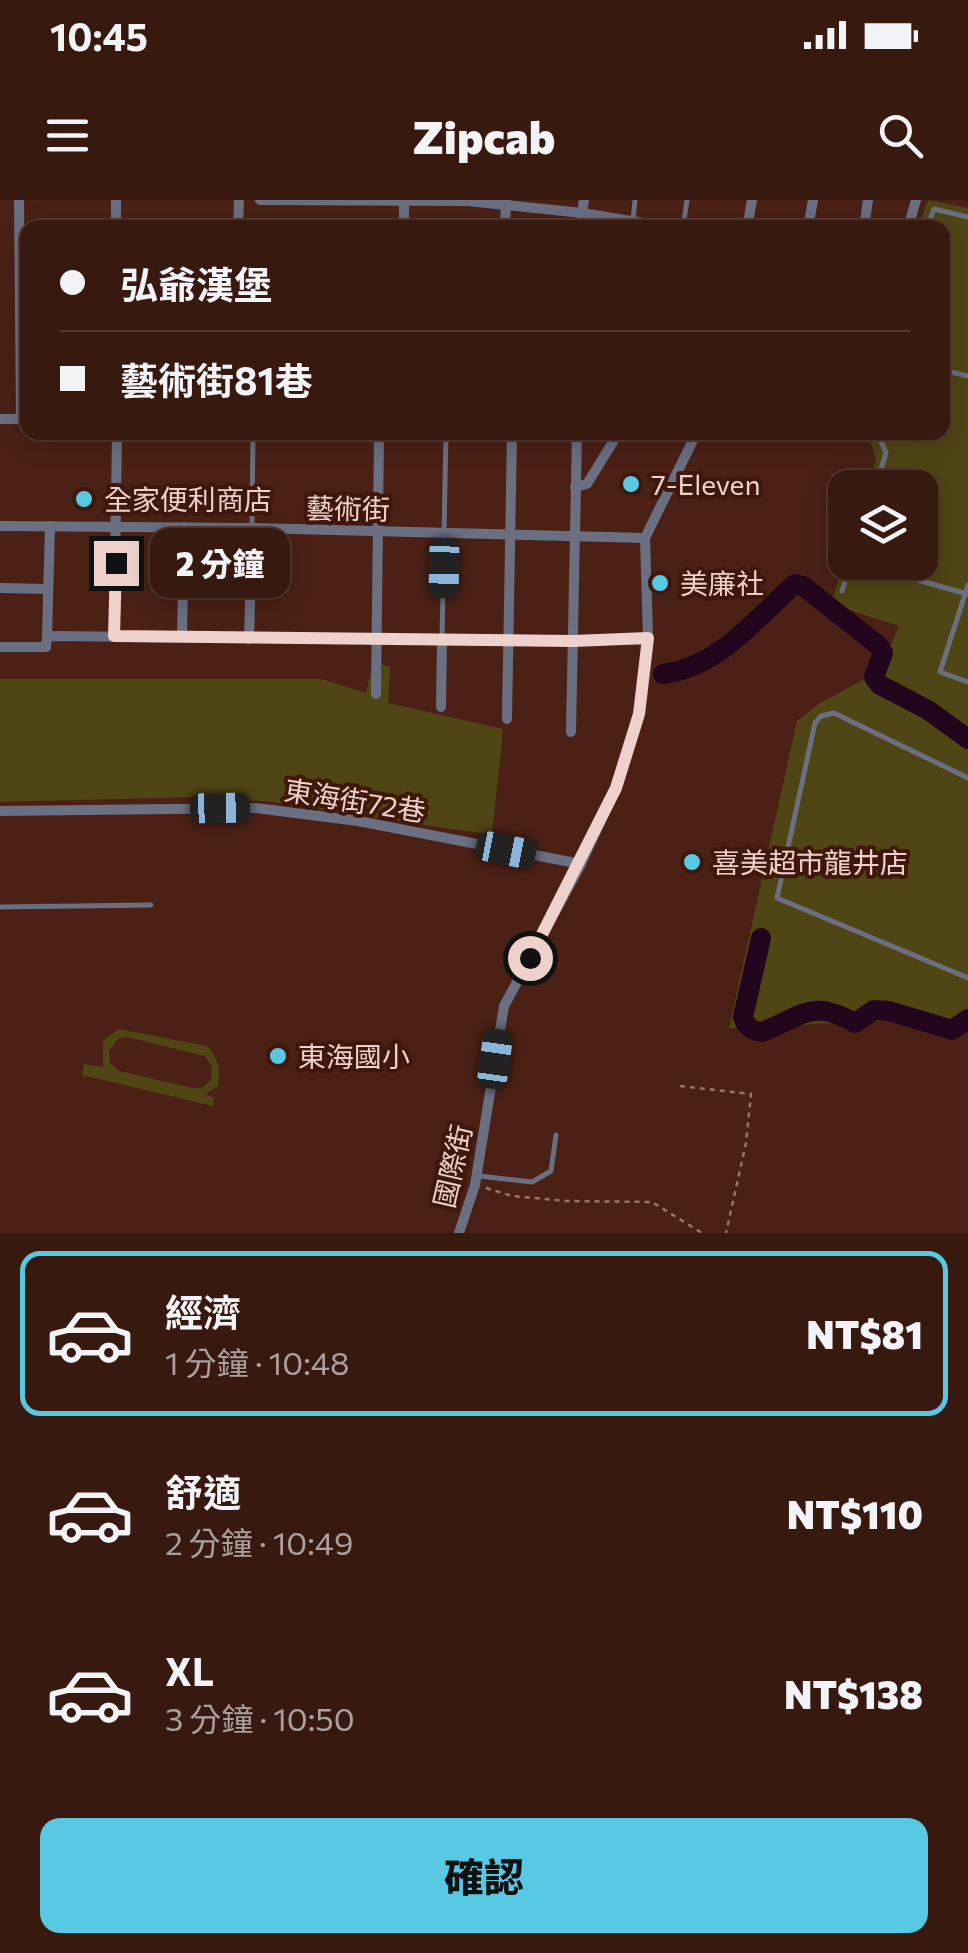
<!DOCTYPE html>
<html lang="zh-TW">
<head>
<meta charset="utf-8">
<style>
	body { margin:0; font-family:Commissioner,"Noto Sans TC",sans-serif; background:#3f2219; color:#f1f3f6; height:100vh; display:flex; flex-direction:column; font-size:38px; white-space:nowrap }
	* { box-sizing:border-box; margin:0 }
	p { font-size:32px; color:#aba09f }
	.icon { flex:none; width:55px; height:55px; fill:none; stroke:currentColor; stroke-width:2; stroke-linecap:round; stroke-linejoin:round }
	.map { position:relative; height:1033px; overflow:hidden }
	.details { display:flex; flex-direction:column; background:#381910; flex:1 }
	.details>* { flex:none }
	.hud { position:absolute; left:20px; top:20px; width:930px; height:220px; border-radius:20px; box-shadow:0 5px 25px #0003,0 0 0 2px #523830; display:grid; align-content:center; height:220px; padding:0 40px; background:#381910 }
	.buttons { position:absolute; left:828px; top:270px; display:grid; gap:20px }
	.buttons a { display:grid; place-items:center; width:110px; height:110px; border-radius:20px; background:#381910; box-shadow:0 5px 25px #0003,0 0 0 2px #523830; font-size:50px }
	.end { position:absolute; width:45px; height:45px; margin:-22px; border:12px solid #edd1ca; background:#111; box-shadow:0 0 0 5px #111 }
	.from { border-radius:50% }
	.bubble { position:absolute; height:70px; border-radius:20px; background:#381910; box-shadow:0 5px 25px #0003,0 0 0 2px #523830; font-size:32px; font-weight:800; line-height:70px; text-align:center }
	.car { position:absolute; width:30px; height:60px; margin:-30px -15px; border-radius:12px; box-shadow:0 0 8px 2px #0007; background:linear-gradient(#222 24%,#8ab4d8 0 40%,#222 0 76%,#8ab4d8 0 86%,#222 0) }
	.hud b { display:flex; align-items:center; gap:35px; height:95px; font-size:38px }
	.hud b+b { border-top:2px solid #523830 }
	.hud i { width:25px; height:25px; background:#f1f3f6 }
	ul { padding:18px 0 0; list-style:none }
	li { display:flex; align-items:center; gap:30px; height:165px; margin:0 20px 15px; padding:0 20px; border:5px solid transparent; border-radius:20px }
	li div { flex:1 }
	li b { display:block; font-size:38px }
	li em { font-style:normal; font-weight:800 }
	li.active { border-color:#58c9e3 }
	li>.icon { width:90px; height:90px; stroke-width:1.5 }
	.button { display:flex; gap:20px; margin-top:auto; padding:20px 40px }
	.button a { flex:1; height:115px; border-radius:20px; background:#58c9e3; color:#111; font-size:40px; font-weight:800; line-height:115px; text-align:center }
	.status { display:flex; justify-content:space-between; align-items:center; height:70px; padding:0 50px; background:#381910; direction:ltr }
	.status svg { height:28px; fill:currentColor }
	header { display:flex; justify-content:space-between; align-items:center; height:130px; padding:0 40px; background:#381910; font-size:45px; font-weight:800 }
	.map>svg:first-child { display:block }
	.green { fill:#504514; fill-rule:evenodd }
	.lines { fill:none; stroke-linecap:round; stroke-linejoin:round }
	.river { stroke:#24051e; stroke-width:20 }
	.path { stroke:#99766d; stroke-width:2.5; stroke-dasharray:5 5; stroke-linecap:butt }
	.lane { stroke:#6b6f82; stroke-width:5 }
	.street { stroke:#6b6f82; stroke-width:10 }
	.route { stroke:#edd1ca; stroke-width:12 }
	.poi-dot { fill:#58c9e3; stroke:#3f170c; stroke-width:4 }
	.labels { text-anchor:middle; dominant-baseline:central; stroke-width:8; stroke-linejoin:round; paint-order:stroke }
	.poi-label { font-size:28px; fill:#edd1ca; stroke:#3f170c; text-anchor:start }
	.street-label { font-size:28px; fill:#edd1ca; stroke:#3f170c }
</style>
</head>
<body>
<div class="status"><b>10:45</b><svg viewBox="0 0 49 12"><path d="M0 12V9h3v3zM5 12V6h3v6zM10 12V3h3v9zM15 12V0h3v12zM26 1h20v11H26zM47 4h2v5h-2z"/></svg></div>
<header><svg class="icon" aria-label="menu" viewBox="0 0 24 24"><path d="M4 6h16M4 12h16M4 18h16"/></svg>Zipcab<svg class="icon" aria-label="search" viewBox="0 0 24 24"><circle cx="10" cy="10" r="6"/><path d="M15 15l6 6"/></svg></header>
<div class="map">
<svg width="968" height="1033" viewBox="0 0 968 1033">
	<rect width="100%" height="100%" fill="#4b2116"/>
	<g class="green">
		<polygon points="928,0 968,8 968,824 894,820 729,828 797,521 820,503 880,471 899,426 831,404 845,359 845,362 920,362 920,288 867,287 876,259 871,243 849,233 942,232 942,28 918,27"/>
		<polygon points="373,462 390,467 388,503 503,529 492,635 272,602 197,597 0,602 0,479 322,479 366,493"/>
		<path d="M118 829 207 846C218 857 222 871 217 887L205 894 214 898 213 906 82 875 84 864 103 867V841ZM126 837 205 856 212 867 211 880 202 888H193L119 871 110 863 109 851 118 839Z"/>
	</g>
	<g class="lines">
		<g class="river">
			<path d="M663 474C719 467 754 420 795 384L803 386 879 446 883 453 874 477 880 485 928 510 968 539"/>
			<path d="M761 738 743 817C746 827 751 831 762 832 804 816 811 798 855 823L874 810 889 811 952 830 968 819"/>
		</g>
		<g class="path">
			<polyline points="680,886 751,894 746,943 726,1033"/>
			<polyline points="486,988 512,996 567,1001 652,1002 702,1033"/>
		</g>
		<g class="lane">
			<polyline points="633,21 635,0"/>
			<polyline points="683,28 687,0"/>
			<polyline points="927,28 934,9 968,17"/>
			<polyline points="942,170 968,176"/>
			<polyline points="861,232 881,241 886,253 875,288"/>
			<polyline points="252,328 253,232"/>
			<polyline points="854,362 967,394"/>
			<polyline points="968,385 940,472 968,482"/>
			<polyline points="842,391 851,362"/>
			<polyline points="442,439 446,232"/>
			<polyline points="968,578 834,513 821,516 815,523 777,698 968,778"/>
			<polyline points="0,707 151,705"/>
			<polyline points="479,976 532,982 551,971 556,935"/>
		</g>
		<g class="street">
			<polyline points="19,0 21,219"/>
			<polyline points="116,0 116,28"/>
			<polyline points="260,0 467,1 582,13 674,28"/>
			<polyline points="238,28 239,0"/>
			<polyline points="404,28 404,0"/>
			<polyline points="505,28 506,1"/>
			<polyline points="580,28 584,0"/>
			<polyline points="747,28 752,0"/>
			<polyline points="808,28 813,0"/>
			<polyline points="864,28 868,0"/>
			<polyline points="908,28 916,0"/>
			<polyline points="0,219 27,219"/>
			<polyline points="575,287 587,284 619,232"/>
			<polyline points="0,326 252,328 645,338"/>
			<polyline points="0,388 48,389"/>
			<polyline points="114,435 117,232"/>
			<polyline points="47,436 50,326"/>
			<polyline points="182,436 184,327"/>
			<polyline points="249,439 252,328"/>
			<polyline points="0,447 46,447 47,436 573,441 648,438"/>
			<polyline points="376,494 379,232"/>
			<polyline points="441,507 442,439"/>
			<polyline points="507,519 512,232"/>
			<polyline points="571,532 577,232"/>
			<polyline points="0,611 256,608 358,621 581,664"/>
			<polyline points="459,1033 475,985 504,806 581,664 616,588 639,514 648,438 645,338 697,232"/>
		</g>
	</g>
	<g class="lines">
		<polyline class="route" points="116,363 114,436 573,441 648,438 639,514 616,588 530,758"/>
	</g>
	<g class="poi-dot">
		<circle cx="631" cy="284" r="10"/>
		<circle cx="84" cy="299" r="10"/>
		<circle cx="660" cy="383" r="10"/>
		<circle cx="692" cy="662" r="10"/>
		<circle cx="278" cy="856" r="10"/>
	</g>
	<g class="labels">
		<g class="poi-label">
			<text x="651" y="284">7-Eleven</text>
			<text x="104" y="299">全家便利商店</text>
			<text x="680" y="383">美廉社</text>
			<text x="712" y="662">喜美超市龍井店</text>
			<text x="298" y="856">東海國小</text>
		</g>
		<g class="street-label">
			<text transform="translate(348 308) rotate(1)">藝術街</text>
			<text transform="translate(355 600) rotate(9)">東海街72巷</text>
			<text transform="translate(452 966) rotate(-77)">國際街</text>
		</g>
	</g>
</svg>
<div class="buttons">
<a><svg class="icon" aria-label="layers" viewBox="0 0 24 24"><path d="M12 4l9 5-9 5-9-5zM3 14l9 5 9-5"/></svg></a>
</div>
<i class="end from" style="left:530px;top:758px"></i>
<i class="end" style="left:116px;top:363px"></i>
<div class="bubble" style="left:150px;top:328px;width:140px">2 分鐘</div>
<i class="car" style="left:444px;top:368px;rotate:181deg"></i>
<i class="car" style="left:220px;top:608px;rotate:89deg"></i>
<i class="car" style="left:506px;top:650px;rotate:101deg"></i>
<i class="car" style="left:495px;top:859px;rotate:8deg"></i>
<div class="hud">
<b><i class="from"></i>弘爺漢堡</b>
<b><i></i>藝術街81巷</b>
</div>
</div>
<section class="details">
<ul>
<li class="active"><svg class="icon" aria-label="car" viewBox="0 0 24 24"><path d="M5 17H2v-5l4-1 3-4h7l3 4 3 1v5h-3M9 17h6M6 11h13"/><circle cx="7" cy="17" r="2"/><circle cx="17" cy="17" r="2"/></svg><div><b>經濟</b><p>1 分鐘 · 10:48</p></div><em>NT$81</em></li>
<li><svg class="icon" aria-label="car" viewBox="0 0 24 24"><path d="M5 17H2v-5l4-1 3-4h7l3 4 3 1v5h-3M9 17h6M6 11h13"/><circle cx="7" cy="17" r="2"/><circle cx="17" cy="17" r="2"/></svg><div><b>舒適</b><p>2 分鐘 · 10:49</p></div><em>NT$110</em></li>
<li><svg class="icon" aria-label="car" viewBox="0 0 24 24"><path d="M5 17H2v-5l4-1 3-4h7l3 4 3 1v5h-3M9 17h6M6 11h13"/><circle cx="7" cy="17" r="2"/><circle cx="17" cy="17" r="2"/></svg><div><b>XL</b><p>3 分鐘 · 10:50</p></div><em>NT$138</em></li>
</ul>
<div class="button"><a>確認</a></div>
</section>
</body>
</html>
